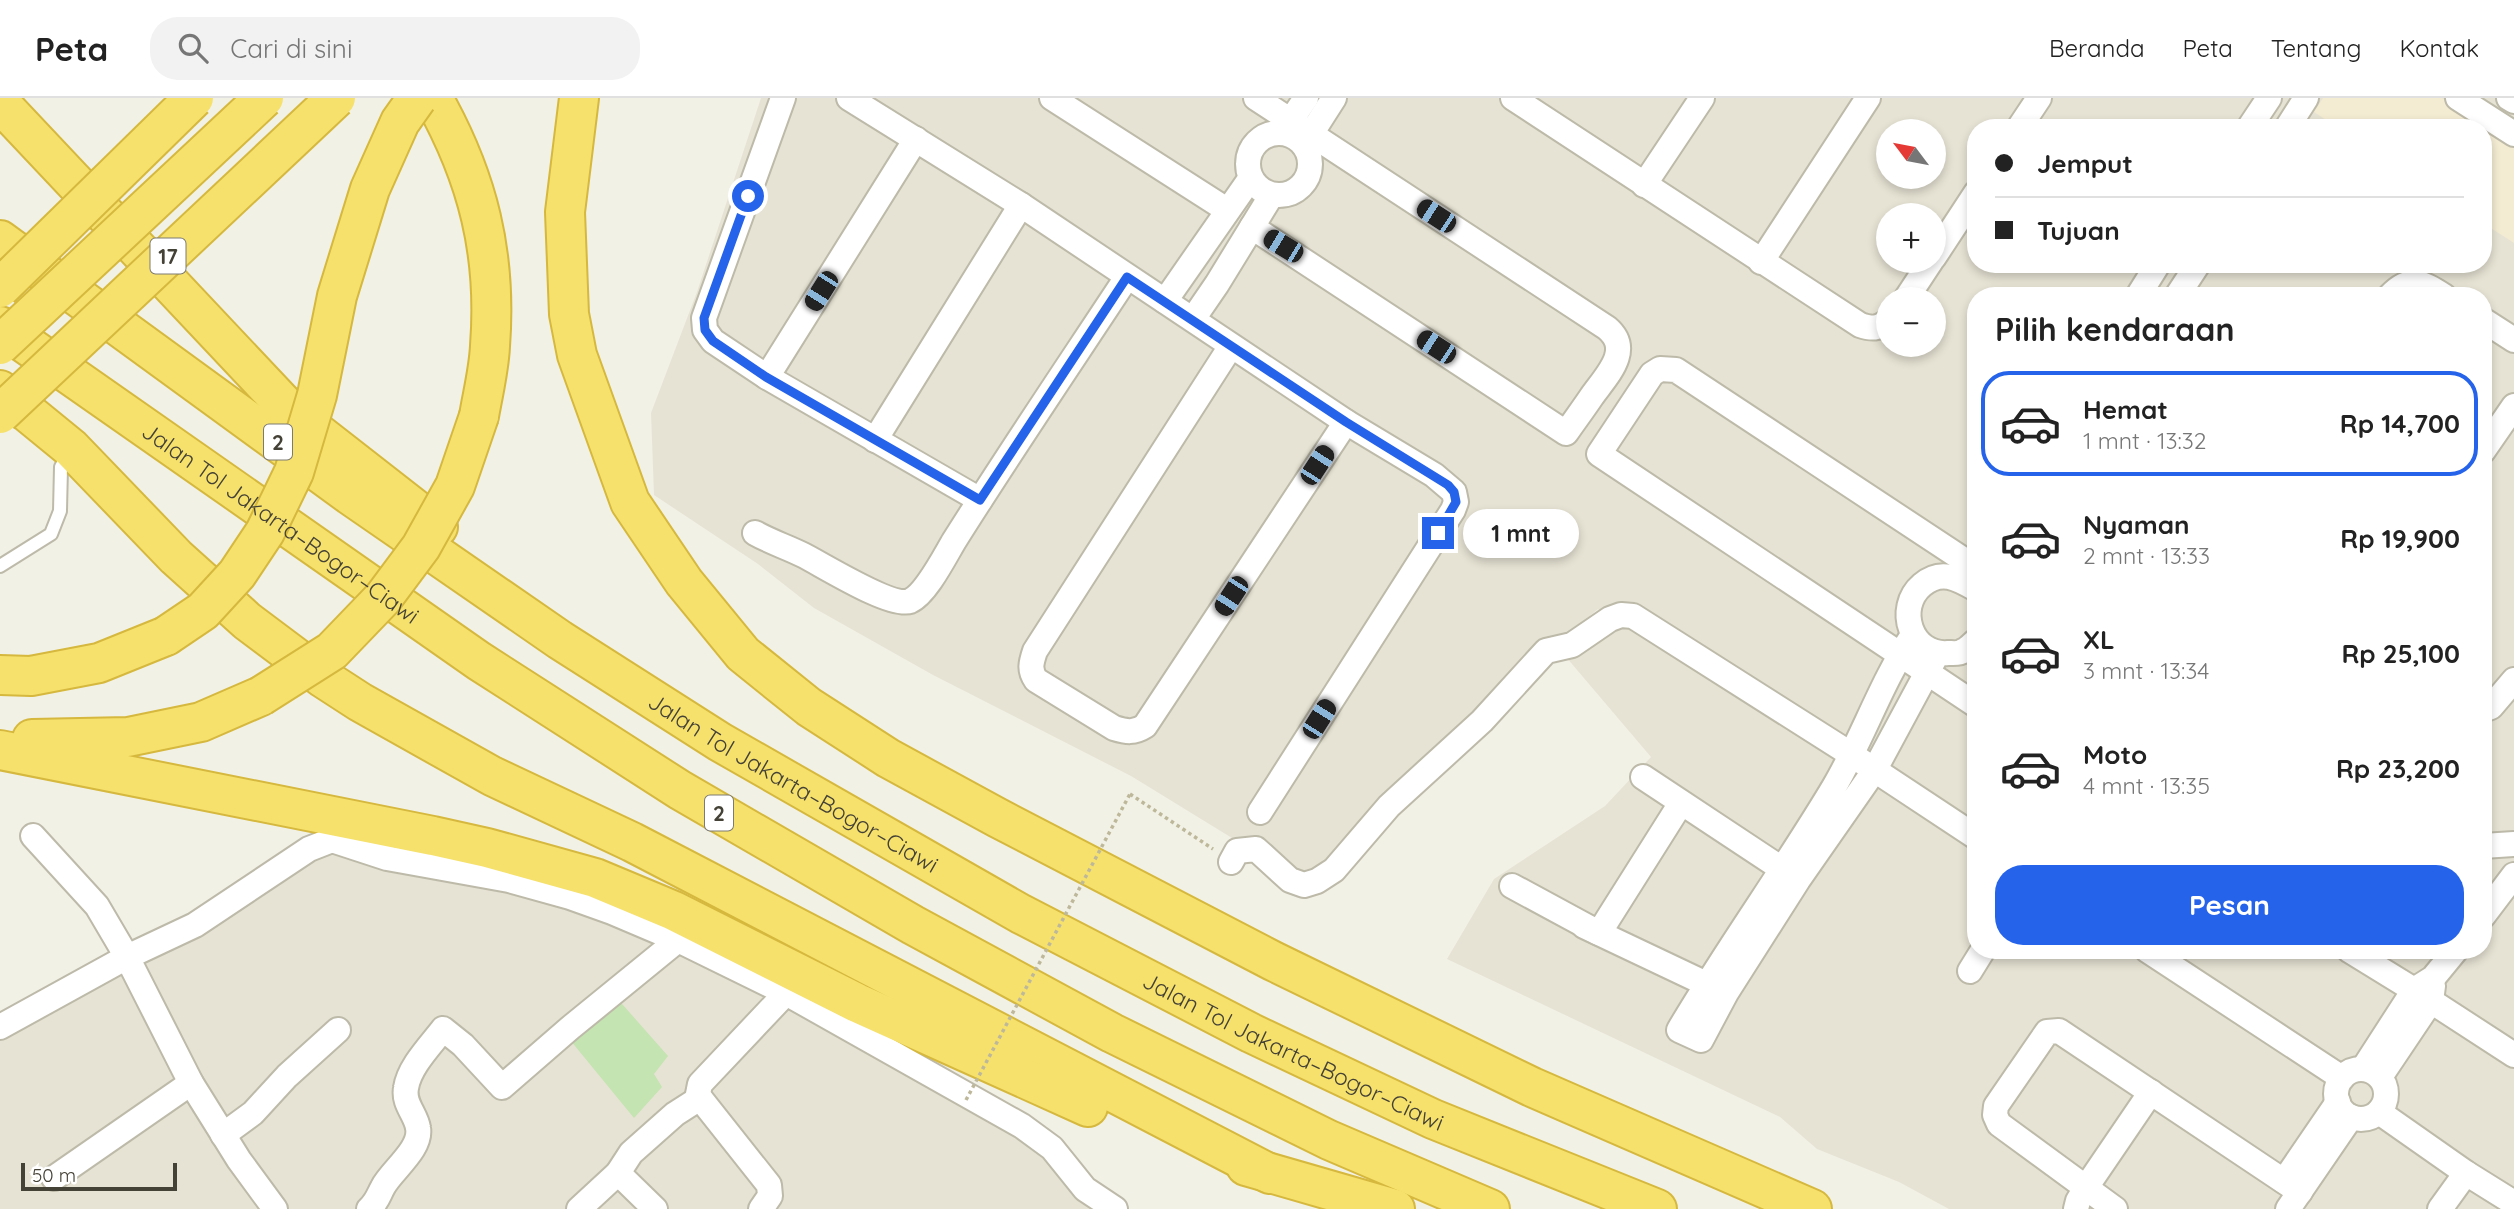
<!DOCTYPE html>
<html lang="id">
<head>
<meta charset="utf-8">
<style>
	body { margin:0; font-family:Quicksand,sans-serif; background:#f2f2f2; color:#222; height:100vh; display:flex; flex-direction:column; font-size:26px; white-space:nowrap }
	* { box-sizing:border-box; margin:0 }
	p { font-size:23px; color:#767676 }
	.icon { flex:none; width:38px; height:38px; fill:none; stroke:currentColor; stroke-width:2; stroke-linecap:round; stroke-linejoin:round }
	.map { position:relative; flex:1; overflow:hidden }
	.details { position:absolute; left:1967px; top:189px; width:525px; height:672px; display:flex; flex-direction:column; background:#fff; border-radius:28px; box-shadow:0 4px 10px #0003 }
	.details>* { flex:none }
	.banner { position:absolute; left:1967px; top:21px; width:525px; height:154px; border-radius:28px; box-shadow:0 4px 10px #0003; display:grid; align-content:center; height:154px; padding:0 28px; background:#fff }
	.needle { width:46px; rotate:302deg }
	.tools { position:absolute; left:1876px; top:21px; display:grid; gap:14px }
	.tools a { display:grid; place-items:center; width:70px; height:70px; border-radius:50%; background:#fff; box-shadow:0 4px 10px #0003; font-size:35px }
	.scale { position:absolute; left:21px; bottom:18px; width:156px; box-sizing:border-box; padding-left:7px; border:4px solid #444136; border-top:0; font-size:19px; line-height:24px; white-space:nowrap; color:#444136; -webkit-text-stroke:5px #fff; paint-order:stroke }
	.end { position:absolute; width:32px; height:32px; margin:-16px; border:9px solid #2563eb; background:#fff; box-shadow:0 0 0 4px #fff }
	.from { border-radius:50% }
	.bubble { position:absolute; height:49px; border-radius:24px; background:#fff; box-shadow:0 4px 10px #0003; font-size:23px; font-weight:700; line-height:49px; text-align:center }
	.car { position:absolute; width:21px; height:42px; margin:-21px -10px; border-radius:9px; box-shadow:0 0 5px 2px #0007; background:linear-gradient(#222 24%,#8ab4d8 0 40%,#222 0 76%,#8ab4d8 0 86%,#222 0) }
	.banner b { display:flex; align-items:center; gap:24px; height:66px; font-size:26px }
	.banner b+b { border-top:2px solid #e0e0e0 }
	.banner i { width:18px; height:18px; background:#222 }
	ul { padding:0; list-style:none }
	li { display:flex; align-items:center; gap:21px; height:105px; margin:0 14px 10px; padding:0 14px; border:4px solid transparent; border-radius:28px }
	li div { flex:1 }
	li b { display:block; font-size:26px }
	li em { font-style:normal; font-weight:700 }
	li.on { border-color:#2563eb }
	li>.icon { width:63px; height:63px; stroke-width:1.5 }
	h2 { padding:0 28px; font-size:32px; line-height:84px }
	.cta { display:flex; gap:14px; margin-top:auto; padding:14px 28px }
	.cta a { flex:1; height:80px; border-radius:28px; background:#2563eb; color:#fff; font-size:28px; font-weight:700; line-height:80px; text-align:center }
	header { display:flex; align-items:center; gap:42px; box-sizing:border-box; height:98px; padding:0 35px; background:#fff; border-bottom:2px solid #e0e0e0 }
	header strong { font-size:33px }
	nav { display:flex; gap:38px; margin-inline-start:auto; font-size:24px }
	.search { width:490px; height:63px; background:#f2f2f2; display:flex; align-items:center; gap:18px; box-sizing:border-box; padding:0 24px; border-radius:28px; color:#767676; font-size:26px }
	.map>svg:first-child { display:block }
	.residential { fill:#e6e3d4; fill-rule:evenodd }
	.commercial { fill:#f3ebd2 }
	.green { fill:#c4e4b1 }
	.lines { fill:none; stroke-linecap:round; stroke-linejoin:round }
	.service-casing { stroke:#bdbaa9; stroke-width:16 }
	.minor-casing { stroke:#bdbaa9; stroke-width:28 }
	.motorway-casing { stroke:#d5b83d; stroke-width:42 }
	.path { stroke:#beb89b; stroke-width:3.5; stroke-dasharray:3.5 3.5; stroke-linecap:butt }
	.service { stroke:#fff; stroke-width:12 }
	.minor { stroke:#fff; stroke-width:24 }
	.motorway { stroke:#f6e16d; stroke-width:38 }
	.motorway-bridge-casing { stroke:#d5b83d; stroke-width:42; stroke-linecap:butt }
	.path-bridge { stroke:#beb89b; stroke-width:3.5; stroke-dasharray:3.5 3.5; stroke-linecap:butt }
	.motorway-bridge { stroke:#f6e16d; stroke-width:38 }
	.route { stroke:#2563eb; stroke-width:9 }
	.labels { text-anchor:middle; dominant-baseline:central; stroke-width:5; stroke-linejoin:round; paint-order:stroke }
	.shield { fill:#fff; stroke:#7c7a72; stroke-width:2 }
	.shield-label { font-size:21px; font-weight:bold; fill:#444136 }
	.street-label { font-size:23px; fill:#444136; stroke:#fff }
</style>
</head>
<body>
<header>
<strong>Peta</strong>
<div class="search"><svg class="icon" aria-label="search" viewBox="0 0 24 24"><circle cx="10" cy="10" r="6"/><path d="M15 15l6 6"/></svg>Cari di sini</div>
<nav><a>Beranda</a><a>Peta</a><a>Tentang</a><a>Kontak</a></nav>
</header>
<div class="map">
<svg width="2514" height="1111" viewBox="0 0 2514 1111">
	<rect width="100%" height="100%" fill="#f2f1e6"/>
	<g class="residential">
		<path d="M761 0H2514V1111H1949L1899 1084 1817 1051 1780 1019 1447 861 1494 781 1605 708 1651 659 1566 559 1619 529 1598 511 1571 534 1552 540 1322 767 1294 775 1256 746 1232 740 1131 678 933 577 814 510 758 466 654 397 651 315 697 194ZM1976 30H2483V166H1976ZM1888 33H1934V79H1888ZM1888 117H1934V163H1888ZM1976 198H2483V852H1976ZM1888 201H1934V247H1888Z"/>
		<polygon points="317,741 570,799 964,997 1115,1111 0,1111 0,924"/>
	</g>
	<polygon class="commercial" points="2323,0 2442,0 2514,47 2514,145 2483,125 2483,30 2338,30 2314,14"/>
	<polygon class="green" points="615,898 668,958 654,976 662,989 634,1020 566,937"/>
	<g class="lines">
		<g class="service-casing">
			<polyline id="service" points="0,468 51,436 60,413 61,369 69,354"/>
		</g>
		<g class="minor-casing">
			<g id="minor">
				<polyline points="783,0 704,220 705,232 713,243 767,279 980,402"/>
				<polyline points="849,0 1021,107 1346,324 1434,377 1454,394 1456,404 1453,412 1260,714"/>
				<polyline points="1052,0 1227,112"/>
				<path d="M1513 0 1860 227C1872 231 1878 231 1888 223"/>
				<polyline points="2458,0 2514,36"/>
				<polyline points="2509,0 2514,3"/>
				<polyline points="2019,30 2039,0"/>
				<polyline points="2249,30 2269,0"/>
				<polyline points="2287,30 2306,0"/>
				<polyline points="1283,34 1306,0"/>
				<circle cx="1279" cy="66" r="31"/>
				<polyline points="1304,47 1334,0"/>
				<polyline points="1644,87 1702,0"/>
				<path d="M1252 129 1566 335C1575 322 1584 310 1592 298 1607 277 1633 252 1607 230L1256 0"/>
				<polyline points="1934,159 1976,95"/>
				<polyline points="1761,164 1868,0"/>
				<polyline points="2138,198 2158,166"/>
				<polyline points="2177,198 2198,166"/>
				<path d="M2390 198C2410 177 2422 184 2444 198"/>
				<polyline points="1906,201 1931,163"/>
				<polyline points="1165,203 1250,81"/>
				<polyline points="1193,221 1217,186 1271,98"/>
				<polyline points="2483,222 2514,242"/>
				<path d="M1231 248 1035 553C1031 565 1029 572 1036 582L1114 630C1127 634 1134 635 1145 628L1346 324"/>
				<polyline points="767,279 916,41"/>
				<polyline points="875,342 1021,107"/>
				<polyline points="2483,353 2514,308"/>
				<path d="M755 435C771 444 787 449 803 457 823 467 891 510 910 503 926 496 945 458 954 443 1010 354 1069 267 1127 179"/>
				<polyline points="1976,470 1676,272 1660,271 1652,276 1599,356 1976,607"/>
				<path d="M1976 491C1957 480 1941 471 1922 487 1895 510 1911 558 1948 555 1953 555 1959 556 1963 553 1968 551 1972 546 1976 543"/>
				<path d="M1913 537C1881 584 1863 640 1834 689 1785 771 1728 849 1679 932L1701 942 1726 895 1798 782 1874 673 1937 556"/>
				<polyline points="2483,612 2491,609 2514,582"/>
				<polyline points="1643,679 1794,779"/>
				<polyline points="33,738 97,808 127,859 191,985 239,1062 275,1111"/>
				<polyline points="2483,748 2514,746"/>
				<polyline points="1231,764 1237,753 1256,751 1290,782 1304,787 1317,783 1334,772 1389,708 1482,623 1546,553 1572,547 1610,521 1621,517 1633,518 1852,657 1976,739"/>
				<polyline points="1512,788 1599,835 1681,705"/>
				<polyline points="2483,818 2514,777"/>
				<polyline points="1584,828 1719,892"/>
				<polyline points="2147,852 2342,980"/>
				<polyline points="2349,852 2414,892 2514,957"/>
				<polyline points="1970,873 1983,852"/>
				<polyline points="0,929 127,859 195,827 309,751 332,742 387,760 509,782 570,799 612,814 678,842 786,895 1022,1028 1052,1050 1085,1091 1115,1111"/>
				<polyline points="2363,971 2414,892 2433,880 2456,852"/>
				<circle cx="2361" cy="996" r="25"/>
				<polyline points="2380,979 2431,903 2433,888"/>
				<polyline points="2379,1014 2466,1075 2514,1105"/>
				<polyline points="223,1037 253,1015 287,978 338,932"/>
				<polyline points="618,1075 655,1111"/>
				<polyline points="54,1080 191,985"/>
				<polyline points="2284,1083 2338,1004"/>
				<path d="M369 1111C377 1104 378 1098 383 1089 391 1073 422 1051 418 1030 416 1016 403 1006 406 990 409 969 430 948 443 931L463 947 502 989 570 930 678 842"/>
				<polyline points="579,1111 618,1075 631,1055 675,1016 700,1000"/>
				<polyline points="761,1111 770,1098 769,1087 700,1000 698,996 700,986 786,895"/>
				<polyline points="2076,1111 2078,1103 2087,1088 2151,994"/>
				<polyline points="2115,1111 1999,1026 1995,1017 1996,1008 2047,934 2059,933 2300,1094"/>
				<polyline points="2288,1111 2351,1019"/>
				<polyline points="2440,1111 2466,1075"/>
			</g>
		</g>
		<g class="motorway-casing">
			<g id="motorway">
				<path d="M433 0C478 80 497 156 490 248 489 271 483 295 479 318"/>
				<polyline points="579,0 565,114 569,216 577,257 630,404 684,484 743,556 809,609 888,660 998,720 1273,863 1532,989 1812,1111"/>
				<polyline points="0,5 292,315 438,429"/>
				<path id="s1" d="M0 142 350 397 560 542 720 644 1021 816 1251 935 1433 1021 1657 1111"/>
				<path id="s2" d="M0 228 479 563 680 692 913 827 1112 935 1329 1042 1490 1111"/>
				<polyline points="0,292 71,350 176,459 247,523 323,580 360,604 492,678 632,744 1270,1076"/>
				<polyline points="0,577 31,578 99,565 166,538"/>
				<polyline points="32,641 128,639 201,624 261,598"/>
				<polyline points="0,652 433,738 487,750 595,780 674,813 857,905 1088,1009"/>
				<polyline points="1246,1068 1395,1111"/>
			</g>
		</g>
		<polyline class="path" points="1130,696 1213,751"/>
		<use href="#service" class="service"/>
		<use href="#minor" class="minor"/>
		<use href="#motorway" class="motorway"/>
		<g class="motorway-bridge-casing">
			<g id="motorway-bridge">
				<polyline points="0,190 194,0"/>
				<polyline points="0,247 264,0"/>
				<polyline points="0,316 336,0"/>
				<polyline points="166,538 203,513 237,476 265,434 294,374 317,297 337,198 370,91 400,24 417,0"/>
				<polyline points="261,598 332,553 383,500 421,449 455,388 479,318"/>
			</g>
		</g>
		<polyline class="path-bridge" points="966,1002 1130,696"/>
		<use href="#motorway-bridge" class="motorway-bridge"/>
	</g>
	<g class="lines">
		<polyline class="route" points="748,98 704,220 705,232 713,243 766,279 980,402 1127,179 1346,324 1448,387 1454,394 1456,404 1438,435"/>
	</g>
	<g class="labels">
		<g class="shield">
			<rect x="150.5" y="140.5" width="35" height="35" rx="5"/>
			<rect x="264" y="326.5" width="28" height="35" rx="5"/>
			<rect x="705" y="697.5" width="28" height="35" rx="5"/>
		</g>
		<g class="shield-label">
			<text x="168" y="158">17</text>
			<text x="278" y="344">2</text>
			<text x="719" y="715">2</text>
		</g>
		<g class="street-label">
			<text stroke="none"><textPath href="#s2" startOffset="343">Jalan Tol Jakarta–Bogor–Ciawi</textPath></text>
			<text stroke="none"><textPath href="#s1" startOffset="962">Jalan Tol Jakarta–Bogor–Ciawi</textPath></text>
			<text stroke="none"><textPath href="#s1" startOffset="1530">Jalan Tol Jakarta–Bogor–Ciawi</textPath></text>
		</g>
	</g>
</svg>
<div class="tools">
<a><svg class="needle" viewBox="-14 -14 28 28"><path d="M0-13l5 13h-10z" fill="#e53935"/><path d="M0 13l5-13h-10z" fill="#767676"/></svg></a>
<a>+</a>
<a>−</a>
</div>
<div class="scale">50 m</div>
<i class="end from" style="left:748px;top:98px"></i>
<i class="end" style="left:1438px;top:435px"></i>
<div class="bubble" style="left:1463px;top:411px;width:116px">1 mnt</div>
<i class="car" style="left:1436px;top:118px;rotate:303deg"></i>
<i class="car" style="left:1283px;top:148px;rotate:301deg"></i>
<i class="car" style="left:821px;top:193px;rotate:212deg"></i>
<i class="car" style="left:1436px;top:249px;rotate:303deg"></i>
<i class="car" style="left:1317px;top:367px;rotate:33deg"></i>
<i class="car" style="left:1231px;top:498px;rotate:213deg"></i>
<i class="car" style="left:1319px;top:621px;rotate:32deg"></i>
<div class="banner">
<b><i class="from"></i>Jemput</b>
<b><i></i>Tujuan</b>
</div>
<section class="details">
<h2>Pilih kendaraan</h2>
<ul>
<li class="on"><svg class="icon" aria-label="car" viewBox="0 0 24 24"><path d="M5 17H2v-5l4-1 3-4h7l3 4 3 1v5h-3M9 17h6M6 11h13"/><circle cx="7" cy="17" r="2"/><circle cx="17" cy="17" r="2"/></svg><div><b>Hemat</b><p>1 mnt · 13:32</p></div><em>Rp 14,700</em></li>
<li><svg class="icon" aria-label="car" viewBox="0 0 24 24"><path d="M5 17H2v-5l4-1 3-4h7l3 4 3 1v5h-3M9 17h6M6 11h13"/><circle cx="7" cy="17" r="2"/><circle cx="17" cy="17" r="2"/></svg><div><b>Nyaman</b><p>2 mnt · 13:33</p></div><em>Rp 19,900</em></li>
<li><svg class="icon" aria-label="car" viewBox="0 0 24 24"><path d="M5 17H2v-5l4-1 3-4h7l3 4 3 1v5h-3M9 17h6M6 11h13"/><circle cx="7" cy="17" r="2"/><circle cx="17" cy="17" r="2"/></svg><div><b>XL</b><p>3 mnt · 13:34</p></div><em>Rp 25,100</em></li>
<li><svg class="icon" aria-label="car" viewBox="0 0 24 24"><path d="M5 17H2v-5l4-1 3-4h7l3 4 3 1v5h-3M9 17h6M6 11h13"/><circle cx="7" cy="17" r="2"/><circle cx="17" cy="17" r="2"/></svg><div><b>Moto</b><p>4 mnt · 13:35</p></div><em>Rp 23,200</em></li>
</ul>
<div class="cta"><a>Pesan</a></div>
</section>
</div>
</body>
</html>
